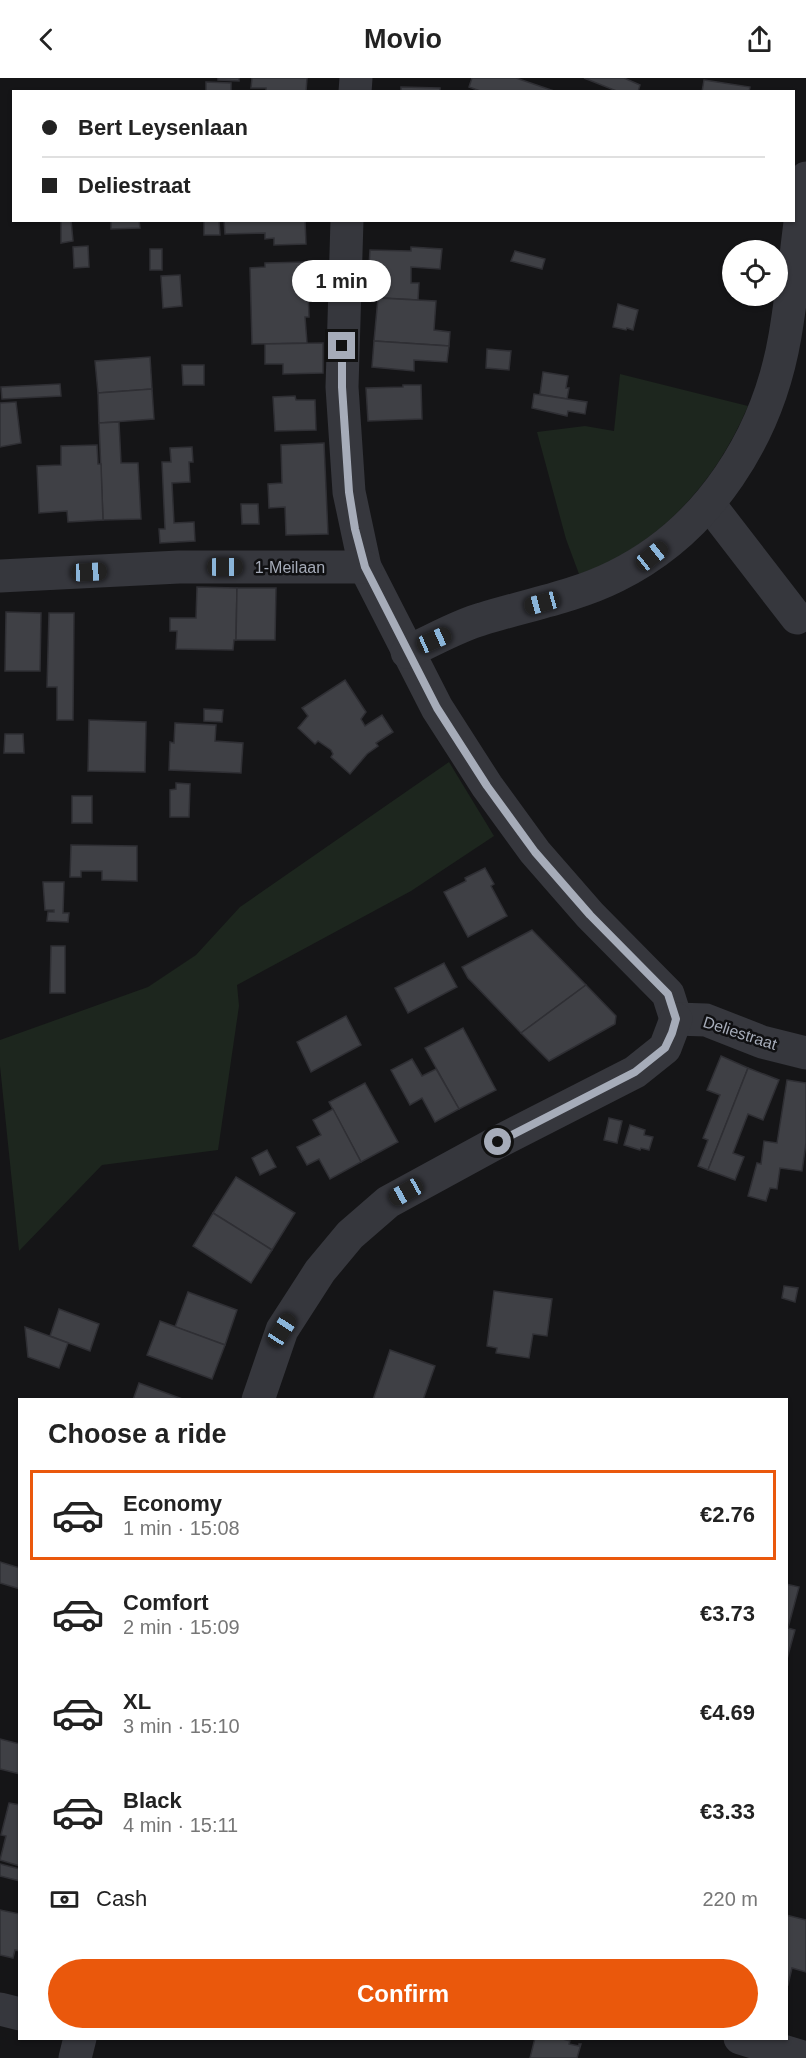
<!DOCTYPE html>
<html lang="en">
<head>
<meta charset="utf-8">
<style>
	body { margin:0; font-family:Arial,sans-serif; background:#f6f6f6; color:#222; height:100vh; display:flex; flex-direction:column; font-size:22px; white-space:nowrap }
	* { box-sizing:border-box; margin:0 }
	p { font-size:20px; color:#767676 }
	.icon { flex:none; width:33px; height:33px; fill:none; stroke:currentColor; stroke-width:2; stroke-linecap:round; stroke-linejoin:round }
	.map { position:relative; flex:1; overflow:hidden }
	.drawer { position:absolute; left:18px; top:1320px; width:770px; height:642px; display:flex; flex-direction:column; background:#fff; border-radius:0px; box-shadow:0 2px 4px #0004 }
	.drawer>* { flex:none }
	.hud { position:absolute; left:12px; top:12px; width:783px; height:132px; border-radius:0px; box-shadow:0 2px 4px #0004; display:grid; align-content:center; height:132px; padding:0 30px; background:#fff }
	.buttons { position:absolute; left:722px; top:162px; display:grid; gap:12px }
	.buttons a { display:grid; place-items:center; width:66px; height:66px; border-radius:50%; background:#fff; box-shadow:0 2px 4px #0004; font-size:30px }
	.end { position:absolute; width:27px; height:27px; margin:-14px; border:8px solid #a6acb9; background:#111; box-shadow:0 0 0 3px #111 }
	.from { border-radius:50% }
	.bubble { position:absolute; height:42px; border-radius:21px; background:#fff; box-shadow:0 2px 4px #0004; font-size:20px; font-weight:700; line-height:42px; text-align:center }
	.car { position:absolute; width:18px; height:36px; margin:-18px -9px; border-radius:8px; box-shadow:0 0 4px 2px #0007; background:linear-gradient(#222 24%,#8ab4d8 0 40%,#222 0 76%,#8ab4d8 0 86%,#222 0) }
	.hud b { display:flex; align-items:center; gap:21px; height:57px; font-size:22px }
	.hud b+b { border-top:2px solid #e0e0e0 }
	.hud i { width:15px; height:15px; background:#222 }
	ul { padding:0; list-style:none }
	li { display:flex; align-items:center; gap:18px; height:90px; margin:0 12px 9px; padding:0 18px; border:3px solid transparent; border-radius:0px }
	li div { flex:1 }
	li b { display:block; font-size:22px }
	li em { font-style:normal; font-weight:700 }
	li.on { border-color:#ea580c }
	li>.icon { width:54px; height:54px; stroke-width:1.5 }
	h2 { padding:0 30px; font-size:27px; line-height:72px }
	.pay { display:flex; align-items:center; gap:15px; height:66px; padding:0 30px; font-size:22px }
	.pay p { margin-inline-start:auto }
	.action { display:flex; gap:12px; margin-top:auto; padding:12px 30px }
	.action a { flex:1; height:69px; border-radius:36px; background:#ea580c; color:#fff; font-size:24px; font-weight:700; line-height:69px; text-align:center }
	header { display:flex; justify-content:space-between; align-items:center; height:78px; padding:0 30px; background:#fff; font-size:27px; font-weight:700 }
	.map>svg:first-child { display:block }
	.green { fill:#1d261e }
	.building { fill:#3f4045; stroke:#2f2f34; stroke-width:1.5 }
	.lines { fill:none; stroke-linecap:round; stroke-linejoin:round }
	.minor { stroke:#36373d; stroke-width:33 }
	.route { stroke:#a6acb9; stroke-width:8 }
	.labels { text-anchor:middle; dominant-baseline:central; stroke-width:5; stroke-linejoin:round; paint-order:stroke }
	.street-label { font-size:16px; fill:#a6acb9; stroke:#101012 }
</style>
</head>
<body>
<header><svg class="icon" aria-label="back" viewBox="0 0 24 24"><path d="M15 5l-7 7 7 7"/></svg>Movio<svg class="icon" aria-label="share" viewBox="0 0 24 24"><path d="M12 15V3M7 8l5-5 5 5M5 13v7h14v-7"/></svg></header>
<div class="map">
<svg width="806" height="1980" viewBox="0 0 806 1980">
	<rect width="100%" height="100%" fill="#151517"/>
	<g class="green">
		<path d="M620 296 748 328C720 394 676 448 613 482 603 488 590 492 579 496L566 461 537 354 585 348 614 353Z"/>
		<polygon points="449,684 494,758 411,813 237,907 239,928 218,1072 102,1087 19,1173 0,988 0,962 148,909 196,877 240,829"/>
	</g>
	<g class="building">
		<polygon points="218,0 239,0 239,3 218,2"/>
		<polygon points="252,0 307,0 306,14 266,14 266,10 251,10"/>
		<polygon points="472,0 516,0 557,14 483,14 469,9"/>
		<polygon points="584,0 624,0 640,7 638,14 619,14"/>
		<polygon points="704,2 750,9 749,14 702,14"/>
		<polygon points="206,4 231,5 231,14 206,14"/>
		<polygon points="401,9 440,10 440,14 401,14"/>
		<polygon points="61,142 71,142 73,163 61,165"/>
		<polygon points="111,142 139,142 140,150 111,151"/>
		<polygon points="204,142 219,142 220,157 204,157"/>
		<polygon points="224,142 305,142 306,166 274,167 274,160 265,161 265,155 225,156"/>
		<polygon points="88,168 89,189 74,190 73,169"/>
		<polygon points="411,169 442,171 440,191 411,189 411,205 419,205 418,222 367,219 370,172 411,173"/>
		<rect x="150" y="171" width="12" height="21"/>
		<polygon points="515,173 545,181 542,191 511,183"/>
		<polygon points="307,184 309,239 305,239 307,265 252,266 250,190 265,189 265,185"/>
		<polygon points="180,197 182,228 163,230 161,198"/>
		<polygon points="378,220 436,223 434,252 450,254 449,268 374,263"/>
		<polygon points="618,226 638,232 633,252 627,250 626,252 613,249"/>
		<polygon points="374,263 449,268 447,284 414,282 414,293 372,289"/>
		<polygon points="323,265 323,295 283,296 283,286 265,286 265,266"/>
		<polygon points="487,271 511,273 509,292 486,290"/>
		<polygon points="150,279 152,311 98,315 95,283"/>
		<polygon points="182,287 204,287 204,307 183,307"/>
		<polygon points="543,294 568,298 566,310 569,310 567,321 540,316"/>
		<polygon points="60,306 61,318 2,321 1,309"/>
		<polygon points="403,307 421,307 422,341 368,343 366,310 403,309"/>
		<polygon points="152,311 154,341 99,345 98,315"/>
		<polygon points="534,316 587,324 585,336 568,333 567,338 532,330"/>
		<polygon points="295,318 296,322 315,322 316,352 275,353 273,319"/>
		<polygon points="16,324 21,365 0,369 0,325"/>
		<polygon points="119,344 121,385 138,385 141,441 103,442 99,345"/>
		<polygon points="324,365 328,456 286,457 285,429 269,430 268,406 282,405 281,367"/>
		<polygon points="97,367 98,386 101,386 103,442 68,444 67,433 39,435 37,388 61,387 61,368"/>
		<polygon points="192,369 193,384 189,384 190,404 172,405 174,445 194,444 195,463 160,465 159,451 165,451 162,384 171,384 170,370"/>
		<polygon points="241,426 258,426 259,446 242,446"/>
		<polygon points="197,509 237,510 236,562 234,562 233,572 176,571 177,553 170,553 170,540 196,540"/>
		<polygon points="237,510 276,510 275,562 236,562"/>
		<polygon points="6,534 41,535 40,593 5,593"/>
		<polygon points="49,535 74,535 73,642 57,642 57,609 47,609"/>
		<polygon points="345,602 366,634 361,641 365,648 382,637 393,654 376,665 378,668 367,676 350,696 331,679 333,676 331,672 318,663 315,666 298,650 308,638 302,630"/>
		<polygon points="204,631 223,632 222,644 204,643"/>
		<polygon points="89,642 146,644 145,694 88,693"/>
		<polygon points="175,645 216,647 215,663 243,665 241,695 169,692 170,664 174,665"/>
		<polygon points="5,656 23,656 24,675 4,675"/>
		<polygon points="176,705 190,706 189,739 170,739 170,712 176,711"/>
		<rect x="72" y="718" width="20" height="27"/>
		<polygon points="71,767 137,768 137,803 102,802 102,793 81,793 81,799 70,799"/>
		<polygon points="485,790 494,806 491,808 507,838 468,859 444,814 466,803 465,800"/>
		<polygon points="43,804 64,804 63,835 69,835 68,844 47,843 48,834 54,834 54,832 45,832"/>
		<polygon points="532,852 586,907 521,955 468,900 462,889"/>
		<polygon points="51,868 65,868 65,915 50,915"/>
		<polygon points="444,885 457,909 408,935 395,910"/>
		<polygon points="586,907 616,938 615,946 549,983 521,955"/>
		<polygon points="346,938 361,967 311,994 297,964"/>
		<polygon points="463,950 496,1012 459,1031 425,970"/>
		<polygon points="721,978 748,990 708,1092 698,1088 708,1062 703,1060 720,1017 707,1012"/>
		<polygon points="412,981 422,998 436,991 459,1031 435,1044 422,1020 410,1027 391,992"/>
		<polygon points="748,990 779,1002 763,1042 748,1036 733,1075 744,1079 735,1102 708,1092"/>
		<polygon points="787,1002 806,1005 806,1065 802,1093 780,1090 777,1111 770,1110 766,1123 748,1118 757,1085 761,1086 764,1063 777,1065"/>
		<polygon points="365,1005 398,1064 361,1084 329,1024"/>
		<polygon points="333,1031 361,1084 330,1101 319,1081 307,1087 297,1069 321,1057 313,1042"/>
		<polygon points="609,1040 622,1043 617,1065 604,1062"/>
		<polygon points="630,1047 645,1052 644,1057 653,1059 649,1072 641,1070 640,1072 624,1067"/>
		<polygon points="267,1072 276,1089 260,1097 252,1080"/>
		<polygon points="236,1099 295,1135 272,1172 213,1135"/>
		<polygon points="213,1135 272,1172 251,1205 193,1168"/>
		<polygon points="784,1208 798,1210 795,1224 782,1220"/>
		<polygon points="494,1213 552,1221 547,1258 533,1256 529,1280 496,1275 497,1270 487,1268"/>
		<polygon points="188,1214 237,1232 225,1267 175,1249"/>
		<polygon points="59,1231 99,1246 90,1273 50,1258"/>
		<polygon points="160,1243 225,1267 212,1301 147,1277"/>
		<polygon points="25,1249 68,1265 59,1290 28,1279"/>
		<polygon points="390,1272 435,1288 423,1322 373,1322"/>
		<polygon points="139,1305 185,1322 133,1322"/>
		<polygon points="0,1484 20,1490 20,1511 0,1505"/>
		<polygon points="786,1506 799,1509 788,1550 795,1552 787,1581"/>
		<polygon points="0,1661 20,1666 20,1696 0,1691"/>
		<polygon points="9,1725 20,1727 20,1788 0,1782 6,1758 1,1757"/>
		<polygon points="0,1786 20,1791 20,1803 0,1798"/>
		<polygon points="0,1832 20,1836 20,1873 15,1872 13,1880 0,1877"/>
		<polygon points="786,1837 806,1842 806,1894 792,1890 788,1907 786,1906"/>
		<polygon points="535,1960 559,1960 570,1963 569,1966 579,1968 579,1966 581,1966 577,1980 530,1980"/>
	</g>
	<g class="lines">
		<g class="minor">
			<polyline points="355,14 356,0"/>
			<polyline points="347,142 342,309 349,414 365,489 437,630 487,708 535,774 590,837 668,916 676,941"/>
			<polyline points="709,426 797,540"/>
			<polyline points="0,498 179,489 365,489"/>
			<path d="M407 574C432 563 457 548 482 541 527 527 574 519 616 498 709 452 768 358 785 258 794 205 798 152 806 100"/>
			<polyline points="676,941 706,942 762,964 806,975"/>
			<polyline points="258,1322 282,1252 320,1193 350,1157 388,1124 498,1064 635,994 665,970 676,941"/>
			<polyline points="0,1931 20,1936"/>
			<polyline points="740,1960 806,1980"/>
			<polyline points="75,1980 80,1960"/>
		</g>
	</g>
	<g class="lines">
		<polyline class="route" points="342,268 342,309 349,414 355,451 365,489 437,630 487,708 535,774 590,837 668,916 676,941 672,955 665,970 635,994 498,1064"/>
	</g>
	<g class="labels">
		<g class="street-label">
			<text x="290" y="489">1-Meilaan</text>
			<text transform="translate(740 955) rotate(18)">Deliestraat</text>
		</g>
	</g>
</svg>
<div class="buttons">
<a><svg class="icon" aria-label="locate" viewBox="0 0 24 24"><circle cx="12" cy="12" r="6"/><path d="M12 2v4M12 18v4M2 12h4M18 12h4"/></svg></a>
</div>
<i class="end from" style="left:498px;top:1064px"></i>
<i class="end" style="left:342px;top:268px"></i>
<div class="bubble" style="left:292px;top:182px;width:99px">1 min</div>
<i class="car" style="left:652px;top:478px;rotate:51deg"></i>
<i class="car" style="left:225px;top:489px;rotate:90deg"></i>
<i class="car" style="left:89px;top:494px;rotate:87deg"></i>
<i class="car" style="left:542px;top:525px;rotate:255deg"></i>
<i class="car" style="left:434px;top:562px;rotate:66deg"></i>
<i class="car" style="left:406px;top:1114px;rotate:241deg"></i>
<i class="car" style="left:282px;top:1252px;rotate:33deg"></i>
<div class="hud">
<b><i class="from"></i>Bert Leysenlaan</b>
<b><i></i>Deliestraat</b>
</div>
<section class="drawer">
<h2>Choose a ride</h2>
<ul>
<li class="on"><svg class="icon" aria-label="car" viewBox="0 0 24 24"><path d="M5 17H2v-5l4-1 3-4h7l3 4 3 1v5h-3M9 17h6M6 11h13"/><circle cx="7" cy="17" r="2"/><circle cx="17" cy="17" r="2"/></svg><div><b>Economy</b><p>1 min · 15:08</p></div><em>€2.76</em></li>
<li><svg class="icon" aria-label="car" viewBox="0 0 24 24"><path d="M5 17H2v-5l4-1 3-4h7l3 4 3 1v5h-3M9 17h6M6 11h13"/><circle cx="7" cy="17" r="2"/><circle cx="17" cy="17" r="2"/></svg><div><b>Comfort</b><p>2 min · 15:09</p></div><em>€3.73</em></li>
<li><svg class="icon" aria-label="car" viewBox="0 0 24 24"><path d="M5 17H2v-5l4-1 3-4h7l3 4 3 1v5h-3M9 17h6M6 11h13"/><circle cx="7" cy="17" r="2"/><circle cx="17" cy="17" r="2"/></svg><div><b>XL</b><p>3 min · 15:10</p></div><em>€4.69</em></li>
<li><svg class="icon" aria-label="car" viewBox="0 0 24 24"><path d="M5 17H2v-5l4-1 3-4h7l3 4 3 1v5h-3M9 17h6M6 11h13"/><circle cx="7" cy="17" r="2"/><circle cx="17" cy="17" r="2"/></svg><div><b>Black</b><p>4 min · 15:11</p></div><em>€3.33</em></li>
</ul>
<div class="pay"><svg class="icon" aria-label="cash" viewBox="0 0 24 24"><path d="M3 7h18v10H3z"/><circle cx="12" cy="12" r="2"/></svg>Cash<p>220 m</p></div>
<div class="action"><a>Confirm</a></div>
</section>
</div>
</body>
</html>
